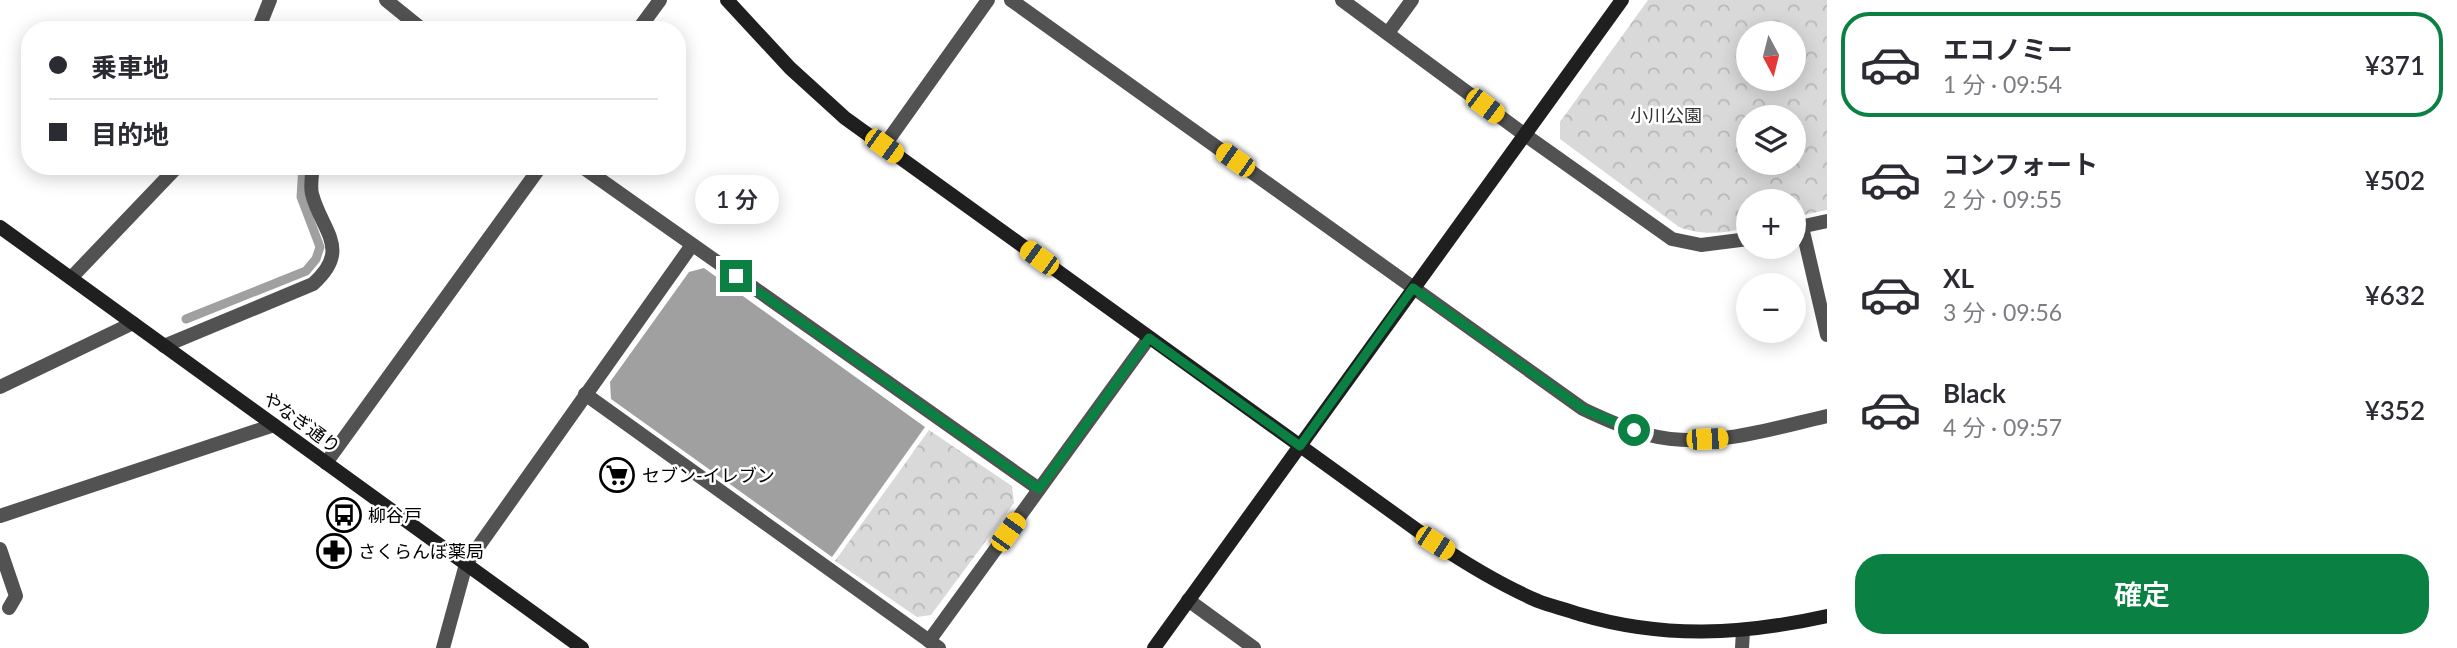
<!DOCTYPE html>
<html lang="ja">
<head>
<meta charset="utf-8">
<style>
	body { margin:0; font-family:Lato,"Noto Sans JP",sans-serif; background:#f2f2f3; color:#2b2b33; height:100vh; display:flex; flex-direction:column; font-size:26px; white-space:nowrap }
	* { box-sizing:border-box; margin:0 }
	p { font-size:23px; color:#7c7c81 }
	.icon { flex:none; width:38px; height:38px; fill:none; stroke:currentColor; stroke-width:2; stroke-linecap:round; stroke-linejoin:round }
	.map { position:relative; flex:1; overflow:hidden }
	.details { display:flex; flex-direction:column; background:#fff; width:630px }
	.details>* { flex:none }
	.guide { position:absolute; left:21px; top:21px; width:665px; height:154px; border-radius:28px; box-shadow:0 4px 18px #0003; display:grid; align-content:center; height:154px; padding:0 28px; background:#fff }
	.needle { width:46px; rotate:173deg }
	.fabs { position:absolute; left:1736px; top:21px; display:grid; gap:14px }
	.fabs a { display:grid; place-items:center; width:70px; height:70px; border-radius:50%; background:#fff; box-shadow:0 4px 18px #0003; font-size:35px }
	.end { position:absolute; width:32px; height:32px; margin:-16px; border:9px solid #0b8043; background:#fff; box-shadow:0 0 0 4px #fff }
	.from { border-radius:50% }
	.bubble { position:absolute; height:49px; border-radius:24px; background:#fff; box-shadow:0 4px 18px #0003; font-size:23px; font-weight:600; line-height:49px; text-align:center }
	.car { position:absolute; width:21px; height:42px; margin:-21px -10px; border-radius:9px; box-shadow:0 0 5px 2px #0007; background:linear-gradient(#f5c518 24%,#345 0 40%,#f5c518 0 76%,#345 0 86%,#f5c518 0) }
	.guide b { display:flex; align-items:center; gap:24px; height:66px; font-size:26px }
	.guide b+b { border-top:2px solid #e1e1e2 }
	.guide i { width:18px; height:18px; background:#2b2b33 }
	ul { padding:12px 0 0; list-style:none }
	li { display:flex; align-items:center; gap:21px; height:105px; margin:0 14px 10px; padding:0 14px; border:4px solid transparent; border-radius:28px }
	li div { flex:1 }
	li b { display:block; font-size:26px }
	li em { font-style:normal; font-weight:600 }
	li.current { border-color:#0b8043 }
	li>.icon { width:63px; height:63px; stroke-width:1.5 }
	.cta { display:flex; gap:14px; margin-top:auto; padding:14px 28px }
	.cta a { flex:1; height:80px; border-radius:28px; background:#0b8043; color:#fff; font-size:28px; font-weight:600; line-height:80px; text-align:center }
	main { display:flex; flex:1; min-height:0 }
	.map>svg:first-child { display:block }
	.park { fill:url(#park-crowns); fill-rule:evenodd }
	.water { fill:#a0a0a0 }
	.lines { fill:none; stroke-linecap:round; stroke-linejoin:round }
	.stream { stroke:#a0a0a0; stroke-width:9 }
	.street { stroke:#525252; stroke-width:14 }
	.secondary { stroke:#1f1f1f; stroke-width:14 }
	.route { stroke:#0b8043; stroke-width:9 }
	.labels { text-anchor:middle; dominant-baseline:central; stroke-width:5; stroke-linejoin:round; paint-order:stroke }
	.park-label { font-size:18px; fill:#303030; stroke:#fff }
	.street-label { font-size:18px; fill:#000; stroke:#fff }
	.poi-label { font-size:18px; fill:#000; stroke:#fff; text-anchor:start }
</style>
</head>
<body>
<main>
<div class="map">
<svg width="1827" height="648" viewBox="0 0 1827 648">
	<defs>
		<pattern id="park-crowns" width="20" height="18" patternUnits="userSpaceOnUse" patternTransform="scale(1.75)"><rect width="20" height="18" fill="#d9d9d9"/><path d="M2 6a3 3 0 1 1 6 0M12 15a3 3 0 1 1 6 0" fill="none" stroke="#b8b8b8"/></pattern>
	</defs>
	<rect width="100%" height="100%" fill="#fff"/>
	<g class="park">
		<path d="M1648 0H1827V210L1794 217V201H1748V228C1723 233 1704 236 1679 227L1560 139V122ZM1748 33H1794V79H1748ZM1748 117H1794V163H1748Z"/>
		<polygon points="929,430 1012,486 1014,503 931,615 917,617 835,561"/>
	</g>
	<polygon class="water" points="704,268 925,427 832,557 611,399 610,382 689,272"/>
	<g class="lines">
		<polyline class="stream" points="186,319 306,271 316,259 320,247 301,197 303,166"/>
		<g class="street">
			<polyline points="386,0 423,30"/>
			<path d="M1011 0 1583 409C1604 419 1626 429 1649 435 1707 450 1770 429 1827 416"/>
			<polyline points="1342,0 1525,135 1672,239 1701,245 1748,239"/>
			<polyline points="258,30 270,0"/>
			<polyline points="638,30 660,0"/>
			<polyline points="1388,33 1412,0"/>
			<polyline points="884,146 988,0"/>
			<polyline points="581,166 1039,489"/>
			<polyline points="1802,227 1827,335"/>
			<polyline points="1795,228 1827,221"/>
			<polyline points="71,278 178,166"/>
			<path d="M164 346 313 284C352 249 322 232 312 194 310 186 312 175 313 166"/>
			<polyline points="0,387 133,323"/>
			<polyline points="585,394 939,648"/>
			<polyline points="326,463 541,166"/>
			<polyline points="0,516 274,425"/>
			<polyline points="0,549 16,596 9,608"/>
			<polyline points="1188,600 1254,648"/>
			<polyline points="929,641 1149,338"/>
			<polyline points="443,648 466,564 692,245"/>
			<polyline points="1742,648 1743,631"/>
		</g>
		<g class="secondary">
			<path d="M727 0 790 68 845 118 1435 543C1468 565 1501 585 1538 601 1551 606 1565 609 1579 614 1663 639 1742 635 1827 616"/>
			<polyline points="0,227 582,648"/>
			<polyline points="1154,648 1622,0"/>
		</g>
	</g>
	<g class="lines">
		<polyline class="route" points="736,276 1039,489 1149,338 1300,446 1413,288 1583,409 1634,430"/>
	</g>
	<defs>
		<g id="supermarket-ring" transform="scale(1.75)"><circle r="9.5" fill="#fff" stroke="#000" stroke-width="1.5"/><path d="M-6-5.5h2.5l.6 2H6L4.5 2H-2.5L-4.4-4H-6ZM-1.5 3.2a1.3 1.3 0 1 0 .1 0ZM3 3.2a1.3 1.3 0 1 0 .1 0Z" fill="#000"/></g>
		<g id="bus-ring" transform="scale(1.75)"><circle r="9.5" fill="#fff" stroke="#000" stroke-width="1.5"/><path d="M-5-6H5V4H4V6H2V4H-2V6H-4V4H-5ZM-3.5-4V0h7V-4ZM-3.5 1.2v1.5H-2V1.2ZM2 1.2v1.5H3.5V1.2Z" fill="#000"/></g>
		<g id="pharmacy-ring" transform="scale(1.75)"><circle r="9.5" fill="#fff" stroke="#000" stroke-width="1.5"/><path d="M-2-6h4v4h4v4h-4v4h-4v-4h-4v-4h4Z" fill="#000"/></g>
	</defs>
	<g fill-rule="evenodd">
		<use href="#supermarket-ring" x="617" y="475"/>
		<use href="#bus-ring" x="344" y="515"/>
		<use href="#pharmacy-ring" x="334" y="551"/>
	</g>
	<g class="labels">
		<g class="park-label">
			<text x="1666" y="115">小川公園</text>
		</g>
		<g class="street-label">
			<text transform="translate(302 422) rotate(36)">やなぎ通り</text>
		</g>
		<g class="poi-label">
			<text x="642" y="475">セブン-イレブン</text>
			<text x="368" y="515">柳谷戸</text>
			<text x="358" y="551">さくらんぼ薬局</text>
		</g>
	</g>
</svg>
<div class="fabs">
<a><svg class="needle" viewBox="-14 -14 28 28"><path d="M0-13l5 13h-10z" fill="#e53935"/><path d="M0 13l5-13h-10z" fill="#7c7c81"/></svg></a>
<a><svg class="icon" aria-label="layers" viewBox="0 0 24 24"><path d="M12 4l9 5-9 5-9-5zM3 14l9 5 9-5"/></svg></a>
<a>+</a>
<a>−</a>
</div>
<i class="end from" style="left:1634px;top:430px"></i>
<i class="end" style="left:736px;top:276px"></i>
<div class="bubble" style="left:695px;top:175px;width:84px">1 分</div>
<i class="car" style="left:1485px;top:106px;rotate:127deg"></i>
<i class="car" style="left:884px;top:146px;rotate:126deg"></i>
<i class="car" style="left:1235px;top:160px;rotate:305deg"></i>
<i class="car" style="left:1039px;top:258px;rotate:306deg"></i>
<i class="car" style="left:1707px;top:439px;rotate:88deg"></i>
<i class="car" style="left:1008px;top:532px;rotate:36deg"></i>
<i class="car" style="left:1435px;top:543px;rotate:123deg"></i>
<div class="guide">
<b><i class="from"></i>乗車地</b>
<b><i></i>目的地</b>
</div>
</div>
<section class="details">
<ul>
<li class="current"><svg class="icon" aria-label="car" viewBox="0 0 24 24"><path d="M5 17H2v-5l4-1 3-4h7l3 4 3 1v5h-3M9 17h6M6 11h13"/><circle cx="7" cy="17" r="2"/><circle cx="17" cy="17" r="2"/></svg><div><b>エコノミー</b><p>1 分 · 09:54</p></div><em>¥371</em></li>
<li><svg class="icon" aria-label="car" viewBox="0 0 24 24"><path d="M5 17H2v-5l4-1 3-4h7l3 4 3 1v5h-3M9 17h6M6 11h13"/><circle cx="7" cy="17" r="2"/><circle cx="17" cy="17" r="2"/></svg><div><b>コンフォート</b><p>2 分 · 09:55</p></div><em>¥502</em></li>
<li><svg class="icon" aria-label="car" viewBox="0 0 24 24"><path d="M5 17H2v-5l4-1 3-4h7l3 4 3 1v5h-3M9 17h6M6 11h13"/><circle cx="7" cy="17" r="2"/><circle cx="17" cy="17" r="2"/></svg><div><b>XL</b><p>3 分 · 09:56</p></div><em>¥632</em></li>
<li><svg class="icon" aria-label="car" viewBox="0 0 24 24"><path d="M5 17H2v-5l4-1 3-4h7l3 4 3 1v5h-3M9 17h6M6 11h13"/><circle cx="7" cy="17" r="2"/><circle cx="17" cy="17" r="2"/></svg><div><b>Black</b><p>4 分 · 09:57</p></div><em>¥352</em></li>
</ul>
<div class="cta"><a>確定</a></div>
</section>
</main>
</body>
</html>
